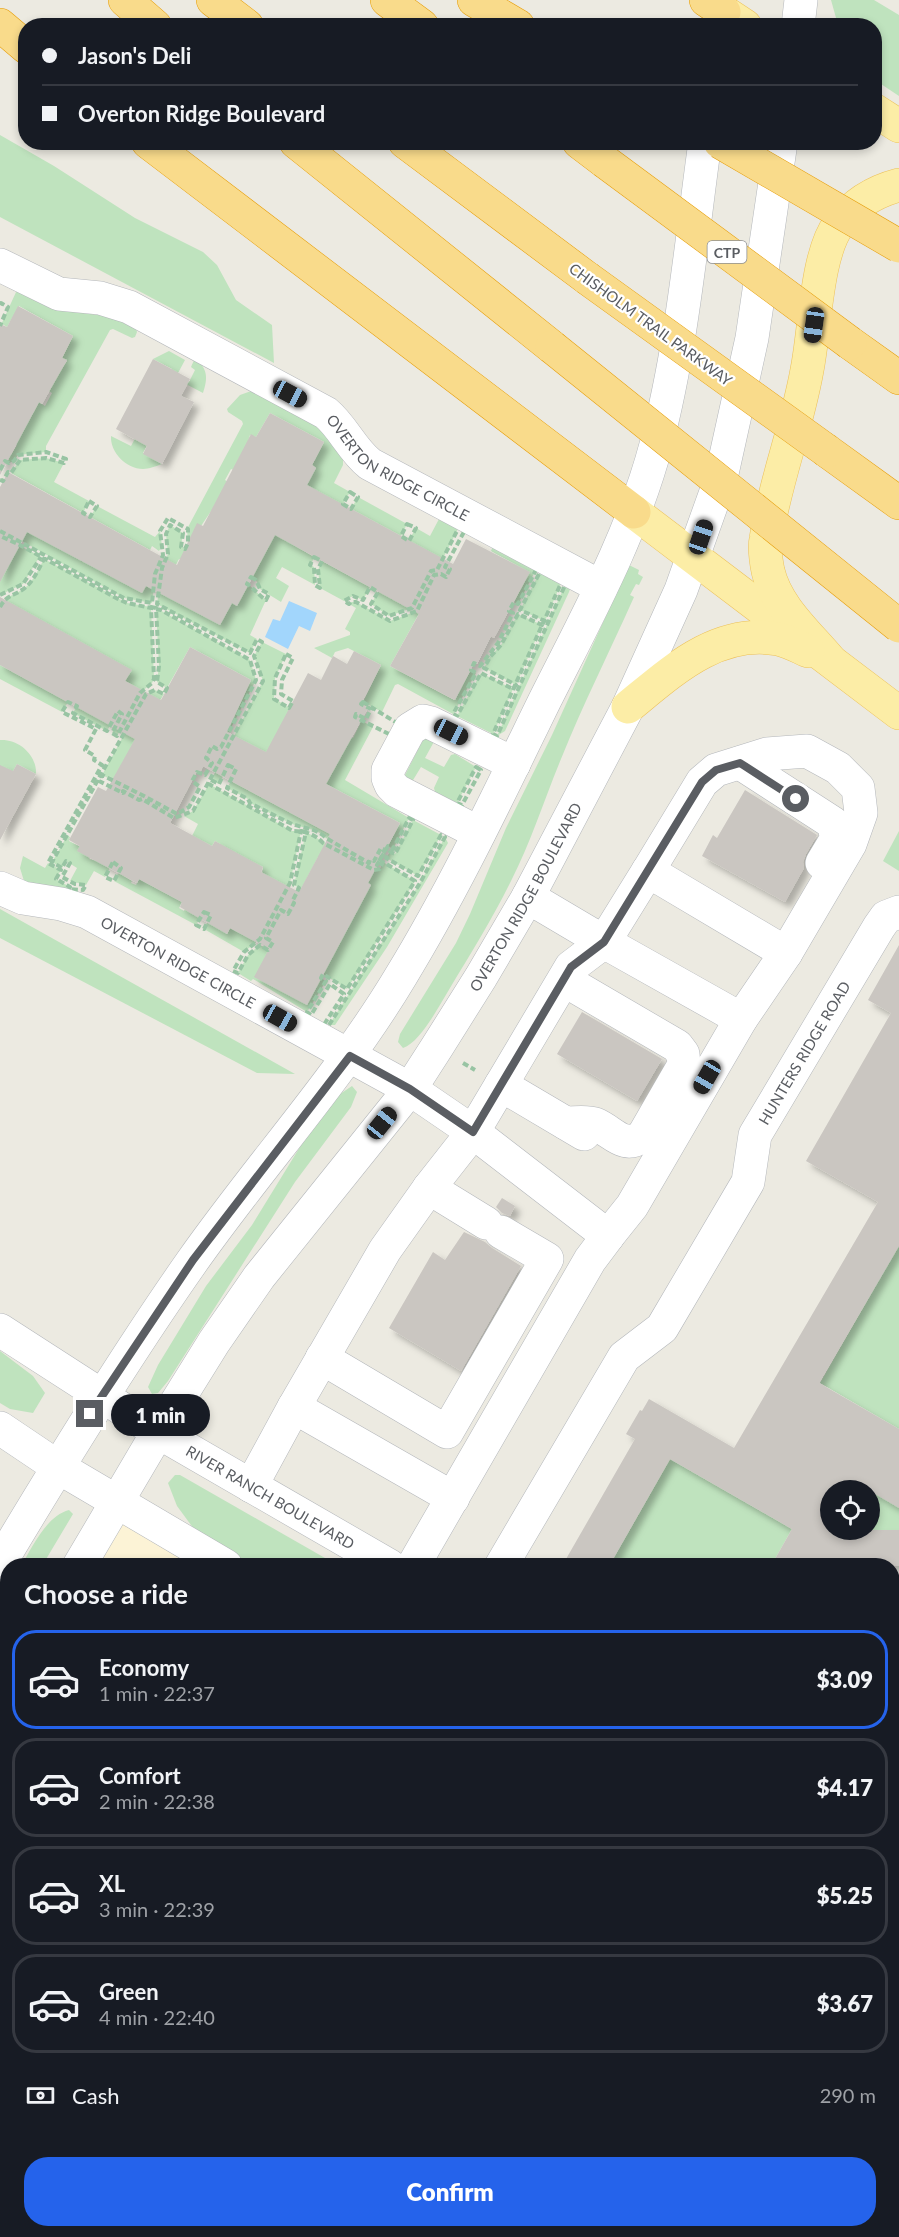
<!DOCTYPE html>
<html lang="en">
<head>
<meta charset="utf-8">
<style>
	body { margin:0; font-family:Lato,sans-serif; background:#20242c; color:#f1f3f6; height:100vh; display:flex; flex-direction:column; font-size:22px; white-space:nowrap }
	* { box-sizing:border-box; margin:0 }
	p { font-size:20px; color:#9ea1a6 }
	.icon { flex:none; width:33px; height:33px; fill:none; stroke:currentColor; stroke-width:2; stroke-linecap:round; stroke-linejoin:round }
	.map { position:relative; flex:1; overflow:hidden }
	.panel { position:absolute; left:0px; top:1558px; width:900px; height:680px; display:flex; flex-direction:column; background:#171b24; border-radius:24px 24px 0 0; box-shadow:0 3px 9px #0003 }
	.panel>* { flex:none }
	.guide { position:absolute; left:18px; top:18px; width:864px; height:132px; border-radius:24px; box-shadow:0 3px 9px #0003; display:grid; align-content:center; height:132px; padding:0 24px; background:#171b24 }
	.tools { position:absolute; left:820px; top:1480px; display:grid; gap:12px }
	.tools a { display:grid; place-items:center; width:60px; height:60px; border-radius:50%; background:#171b24; box-shadow:0 3px 9px #0003; font-size:30px }
	.end { position:absolute; width:27px; height:27px; margin:-14px; border:8px solid #5a5d62; background:#fff; box-shadow:0 0 0 3px #fff }
	.from { border-radius:50% }
	.bubble { position:absolute; height:42px; border-radius:21px; background:#171b24; box-shadow:0 3px 9px #0003; font-size:20px; font-weight:800; line-height:42px; text-align:center }
	.car { position:absolute; width:18px; height:36px; margin:-18px -9px; border-radius:8px; box-shadow:0 0 4px 2px #0007; background:linear-gradient(#222 24%,#8ab4d8 0 40%,#222 0 76%,#8ab4d8 0 86%,#222 0) }
	.guide b { display:flex; align-items:center; gap:21px; height:57px; font-size:22px }
	.guide b+b { border-top:2px solid #363941 }
	.guide i { width:15px; height:15px; background:#f1f3f6 }
	ul { padding:0; list-style:none }
	li { display:flex; align-items:center; gap:18px; height:99px; margin:0 12px 9px; padding:0 12px; border:3px solid #363941; border-radius:24px }
	li div { flex:1 }
	li b { display:block; font-size:22px }
	li em { font-style:normal; font-weight:800 }
	li.on { border-color:#2563eb }
	li>.icon { width:54px; height:54px; stroke-width:1.5 }
	h2 { padding:0 24px; font-size:27px; line-height:72px }
	.pay { display:flex; align-items:center; gap:15px; height:66px; padding:0 24px; font-size:22px }
	.pay p { margin-inline-start:auto }
	.primary-button { display:flex; gap:12px; margin-top:auto; padding:12px 24px }
	.primary-button a { flex:1; height:69px; border-radius:24px; background:#2563eb; color:#fff; font-size:24px; font-weight:800; line-height:69px; text-align:center }
	.map>svg:first-child { display:block }
	.commercial { fill:#fcf3d6 }
	.green { fill:#bfe3be }
	.water { fill:#a2d6fc }
	.building { fill:#cac6c1; fill-rule:evenodd; filter:url(#shadow) }
	.lines { fill:none; stroke-linecap:round; stroke-linejoin:round }
	.minor-casing { stroke:#b4b7bb; stroke-width:34 }
	.major-casing { stroke:#ecc15a; stroke-width:34 }
	.highway-casing { stroke:#e69d08; stroke-width:34 }
	.path { stroke:#98c4a3; stroke-width:4; stroke-dasharray:6 3; stroke-linecap:butt }
	.minor { stroke:#fff; stroke-width:33 }
	.major { stroke:#fceda6; stroke-width:33 }
	.highway { stroke:#f9db8b; stroke-width:33 }
	.highway-bridge-casing { stroke:#e69d08; stroke-width:34; stroke-linecap:butt }
	.highway-bridge { stroke:#f9db8b; stroke-width:33 }
	.route { stroke:#5a5d62; stroke-width:8 }
	.labels { text-anchor:middle; dominant-baseline:central; stroke-width:4.5; stroke-linejoin:round; paint-order:stroke }
	.shield { fill:#fff; stroke:#8c8e91; stroke-width:1.5 }
	.shield-label { font-size:14px; font-weight:bold; fill:#5a5d62 }
	.street-label { font-size:15px; fill:#5a5d62; stroke:#fff }
</style>
</head>
<body>
<div class="map">
<svg width="899" height="2237" viewBox="0 0 899 2237">
	<defs>
		<filter id="shadow"><feDropShadow dx="5.5" dy="5.5" stdDeviation="3" flood-color="#0004"/></filter>
	</defs>
	<rect width="100%" height="100%" fill="#eceae1"/>
	<g class="commercial">
		<polygon points="116,1501 226,1566 79,1566"/>
		<polygon points="7,1691 8,2230 74,2231 70,2237 0,2237 0,1704"/>
		<polygon points="76,2231 606,2230 617,2237 72,2237"/>
	</g>
	<g class="green">
		<polygon points="831,0 874,0 899,15 899,96 875,80 874,26 838,25"/>
		<polygon points="0,135 54,166 135,218 203,252 217,265 236,300 272,325 274,363 0,217"/>
		<polygon points="17,290 61,310 113,317 136,329 137,332 135,337 132,338 113,329 110,330 46,446 46,452 18,455 14,461 9,463 5,461 5,452 11,455 17,445 10,441 33,413 39,402 45,406 52,393 47,390 67,361 62,358 73,336 19,306 7,327 2,324 0,327"/>
		<path d="M169 351 185 360 177 375 189 382 195 370 191 367 195 358C208 369 208 378 203 393L180 381 143 453 162 464C156 466 149 469 143 469 126 469 110 452 111 436L131 446 172 369 153 359Z"/>
		<path d="M254 390 325 429 343 458V465L334 483 350 492 343 504 287 541 314 557 311 565 314 567 315 585 282 567 276 578 289 586 281 602 260 589 256 580 251 577 257 561 260 562 262 559 257 555 316 468 312 465 324 442 270 413 256 437 250 435 238 472 231 469 225 480 231 484C215 503 204 524 188 543L187 529 243 424 242 421 228 412 227 409 240 395Z"/>
		<polygon points="46,458 64,463 54,482 89,501 83,513 11,473 20,460"/>
		<polygon points="358,497 407,524 401,536 351,509"/>
		<polygon points="97,506 155,537 160,531 162,546 159,551 152,546 150,550 90,517"/>
		<polygon points="0,515 156,572 152,603 124,598 20,540"/>
		<polygon points="439,519 459,527 437,570 412,608 389,616 371,604 416,528 430,536"/>
		<path d="M170 525 183 533 181 546 185 549 182 560 179 559 173 570 232 603 247 584C254 588 258 595 266 600L250 635 257 639 250 653 157 604 162 568 168 554 166 534Z"/>
		<polygon points="0,536 40,556 23,584 0,595"/>
		<polygon points="493,546 537,568 518,604 514,602 529,572 491,551"/>
		<path d="M44 559 127 603 151 607 154 679 152 683 140 693 117 736 112 733 139 689 125 681 131 670 0 607C7 594 15 596 26 587 34 580 39 568 44 559Z"/>
		<polygon points="322,561 370,587 363,600 353,596 344,601 320,588 318,570"/>
		<path d="M629 565 639 570 638 574 643 577 639 585 636 584 630 595 634 597C610 651 583 704 561 759 544 800 531 842 511 881 493 918 471 953 450 988 440 1004 421 1042 403 1048L398 1042 400 1034 456 943 470 914 506 828 552 735Z"/>
		<polygon points="541,570 562,581 545,621 520,610"/>
		<polygon points="441,574 390,666 454,700 471,670 476,673 453,714 398,684 395,685 382,712 363,702 381,665 348,648 335,652 332,658 314,648 350,635 350,632 345,629 356,608 349,604 351,602 356,602 390,621 417,611"/>
		<polygon points="566,583 570,589 569,592 505,731 497,736"/>
		<polygon points="156,608 250,660 256,680 221,747 219,748 251,680 190,647 167,688 157,682 159,666"/>
		<polygon points="518,614 542,625 516,685 484,668 490,657 501,645"/>
		<polygon points="262,642 286,654 275,678 274,698 289,708 353,738 360,724 342,715 355,717 373,727 345,780 409,818 393,849 388,846 400,823 246,742 228,766 219,784 211,780 263,681 254,656"/>
		<polygon points="0,665 68,702 62,712 0,679"/>
		<polygon points="481,673 513,689 493,734 457,716"/>
		<polygon points="155,690 164,694 136,738 114,781 102,775 146,694"/>
		<polygon points="77,706 118,711 107,731 73,713"/>
		<polygon points="424,738 436,738 425,758 444,767 451,755 455,754 476,767 457,803 435,792 434,788 439,777 421,767 410,785 405,775"/>
		<path d="M0 740C19 739 37 755 36 774L17 764 0 795Z"/>
		<path d="M231 781 366 853 369 862 326 838C315 827 303 829 290 823 277 817 264 810 250 803L248 799 227 788Z"/>
		<polygon points="209,784 292,831 301,831 290,883 260,939 244,952 204,929 209,919 227,934 230,928 253,940 263,867 218,847 220,844 215,841 212,846 192,836 198,824 184,816 193,811"/>
		<polygon points="413,820 441,835 418,876 386,858 390,852 395,854"/>
		<polygon points="899,831 899,871 883,861"/>
		<polygon points="306,832 374,870 380,869 383,862 415,881 347,989 323,974 318,857 301,889 294,885"/>
		<polygon points="67,836 70,837 69,841 92,853 89,859 112,864 105,877 94,871 86,885 70,881 77,868 66,861 62,868 52,862"/>
		<polygon points="445,837 448,843 387,947 335,1025 329,1025 420,883"/>
		<polygon points="23,856 45,868 48,863 61,870 56,879 70,887 69,889 48,890 24,881 20,868"/>
		<polygon points="121,868 127,871 124,876 132,881 131,883 136,885 139,879 182,902 179,908 184,911 186,907 203,913 196,925 114,881"/>
		<polygon points="0,909 295,1074 257,1073 0,938"/>
		<polygon points="260,945 326,981 307,1012 253,979 251,981 238,973 248,955"/>
		<polygon points="352,1086 357,1092 351,1107 295,1182 168,1381 158,1393 152,1394 148,1387 158,1365 206,1286 252,1225 303,1142 337,1096"/>
		<polygon points="899,1245 899,1429 820,1383"/>
		<polygon points="0,1351 33,1376 45,1393 33,1413 10,1409 0,1403"/>
		<polygon points="670,1459 792,1529 771,1566 621,1566 612,1561"/>
		<polygon points="899,1461 899,1530 878,1566 846,1566 870,1530 870,1491 879,1496"/>
		<polygon points="175,1475 180,1475 339,1566 247,1566 202,1540 177,1506 168,1483"/>
		<path d="M69 1510 73 1514 42 1566H21C32 1548 46 1516 69 1510Z"/>
		<polygon points="893,1583 899,1586 899,1649 896,1655 892,1653"/>
		<polygon points="7,1588 7,1625 0,1639 0,1601"/>
		<polygon points="892,1875 899,1879 899,1944 893,1940"/>
	</g>
	<polygon class="water" points="289,601 317,613 310,631 299,626 288,649 265,637 273,619 280,621"/>
	<g class="building">
		<polygon points="18,306 73,336 62,358 67,360 42,404 39,402 0,475 0,324 7,327"/>
		<polygon points="153,359 190,379 181,396 194,402 162,464 143,454 147,446 116,429"/>
		<polygon points="270,413 324,442 312,465 316,468 307,485 453,564 466,539 530,572 494,638 491,636 477,664 474,663 455,700 390,666 419,614 275,535 237,606 232,603 220,625 146,586 142,593 27,532 0,582 0,487 8,472 177,565 197,523 203,526 251,434 256,437"/>
		<path d="M0 597 132 670 125 681 161 700 190 647 251 680 227 732 266 752 308 673 321 680 333 656 347 664 354 651 381 665 361 704 368 708 326 784 400 823 368 883 371 885 307 1005 254 977 269 949 230 928 227 934 180 907 182 902 139 879 137 883 77 851 80 846 69 840 98 787 106 791 135 739 0 665ZM203 766 330 834 299 892 261 872 263 867 215 841 212 846 170 823 197 771 200 773Z"/>
		<polygon points="17,764 36,774 0,840 0,765 13,771"/>
		<polygon points="745,790 817,835 806,854 803,862 804,868 785,902 702,856 713,835 717,838"/>
		<polygon points="899,945 899,1246 819,1383 899,1429 899,1508 870,1491 831,1491 831,1530 899,1530 899,1566 771,1566 792,1529 670,1459 609,1566 562,1566 635,1439 626,1434 640,1410 642,1411 649,1399 734,1448 878,1202 806,1161 891,1013 868,1000"/>
		<polygon points="582,1012 662,1059 637,1101 557,1054"/>
		<polygon points="502,1198 515,1206 510,1216 502,1213 496,1207"/>
		<polygon points="464,1232 485,1242 492,1248 521,1266 461,1371 389,1328 433,1252 445,1260"/>
	</g>
	<g class="lines">
		<g class="minor-casing">
			<g id="minor">
				<polyline points="798,26 801,0"/>
				<path id="s1" d="M0 265 59 294 100 298 129 307 326 413C343 427 352 450 370 464L601 587"/>
				<polyline points="740,763 833,823 837,838 822,863"/>
				<polyline points="479,833 397,791 391,785 388,778 388,770 410,729 423,721 431,723 514,764"/>
				<polyline points="648,871 702,782 716,770 767,754 807,751 838,768 858,788 861,813 850,844 786,953"/>
				<path id="s2" d="M0 888 23 898 61 904 87 912 410 1089 473 1132 608 1236 590 1260 413 1566"/>
				<polyline points="528,897 604,942 648,871 786,953 741,1019 632,1206 608,1236"/>
				<path d="M564 980 677 1046 683 1054 684 1065 643 1136C623 1150 614 1132 595 1124 587 1121 575 1123 566 1123"/>
				<polyline points="501,1085 584,1134"/>
				<polyline points="429,1188 486,1223"/>
				<path id="s3" d="M0 1330 158 1432 390 1566"/>
				<polyline points="322,1358 447,1432 547,1259 501,1232"/>
				<polyline points="294,1407 385,1250 429,1188 473,1132 571,967 604,942 741,1019"/>
				<polyline points="0,1428 58,1467 226,1566"/>
				<polyline points="251,1486 294,1407 453,1498"/>
				<path d="M0 1563C61 1461 123 1360 191 1263 259 1166 340 1078 401 976 454 889 498 796 543 704 585 620 632 536 656 445 682 347 691 243 705 142"/>
				<path id="s4" d="M79 1566 158 1432 214 1342 259 1277 410 1089 437 1047 481 977 528 897 628 707 681 590 721 478 752 338 781 142"/>
				<path id="s5" d="M501 1566 624 1357 662 1328 748 1182 755 1135 879 927 886 917 899 912"/>
				<polyline points="0,1703 8,1691"/>
				<polyline points="0,1797 8,1784"/>
				<polyline points="0,1852 8,1856"/>
				<polyline points="892,1857 899,1861"/>
				<polyline points="892,1957 899,1961"/>
				<polyline points="0,1992 8,1979"/>
				<polyline points="892,2136 899,2140"/>
				<polyline points="892,2180 899,2176"/>
				<polyline points="686,2230 697,2237"/>
				<polyline points="30,2237 33,2230"/>
				<polyline points="854,2237 858,2230"/>
			</g>
		</g>
		<g class="major-casing">
			<g id="major">
				<polyline points="724,12 745,26"/>
				<polyline points="874,110 899,126"/>
				<polyline points="634,512 899,713"/>
				<path d="M829 659C806 632 776 606 768 571 766 561 764 548 766 539 775 481 797 427 807 370 815 331 816 254 839 224 854 204 876 191 899 185"/>
				<path d="M628 707C671 672 717 628 778 639 788 641 799 647 808 651"/>
			</g>
		</g>
		<g class="highway-casing">
			<g id="highway">
				<polyline points="125,0 155,26"/>
				<polyline points="213,0 247,26"/>
				<polyline points="387,0 422,26"/>
				<polyline points="474,0 518,26"/>
				<polyline points="706,0 724,12"/>
				<polyline points="0,25 26,47"/>
				<polyline points="148,142 634,512"/>
				<polyline points="296,142 552,347"/>
				<polyline points="405,142 587,278"/>
				<polyline points="579,142 604,161"/>
				<polyline points="850,343 899,378"/>
				<polyline points="827,451 899,503"/>
			</g>
		</g>
		<g class="path">
			<polyline points="0,305 1,303 8,307 0,326"/>
			<polyline points="0,470 5,461 9,463 14,461 18,455 46,452 66,459 64,463 46,458 20,460 11,473 8,472 3,481 0,480"/>
			<polygon points="350,492 358,497 351,509 343,504"/>
			<polygon points="89,501 97,506 90,517 83,513"/>
			<polygon points="407,524 416,528 409,541 401,536"/>
			<polygon points="459,527 465,530 445,567 450,569 446,577 441,574 434,575 417,611 390,621 356,602 351,602 349,604 344,601 353,596 363,600 370,587 378,592 371,604 389,616 412,608 431,571 437,570"/>
			<polyline points="0,531 124,598 152,603 155,574 163,555 160,531 168,518 188,529 188,543 185,549 181,547 183,533 170,525 166,534 168,554 162,568 157,604 250,653 257,639 262,642 254,656 263,681 193,811 174,818 142,799 139,800 123,791 123,793 99,781 102,775 144,796 177,814 189,807 200,787 192,781 197,772 205,775 212,763 206,758 212,746 217,749 221,747 256,680 250,660 161,610 127,603 118,599 18,544 0,536"/>
			<polygon points="314,557 322,561 318,569 320,588 315,585 314,567 310,565"/>
			<polygon points="537,568 541,570 520,610 545,621 542,625 518,614 501,645 490,657 484,668 516,685 513,689 481,673 457,716 453,714 476,673 471,670 474,663 480,666 498,643 513,613 509,611 514,602 518,604"/>
			<path d="M251 577 256 580 260 589 269 594 266 600C258 595 254 588 247 584Z"/>
			<polygon points="562,581 566,583 497,736 493,734"/>
			<polyline points="0,595 23,584 41,557"/>
			<path d="M0 607C7 594 15 596 26 587 34 580 39 568 44 559"/>
			<polygon points="151,607 156,608 159,666 157,682 167,688 164,694 155,690 146,694 52,862 62,868 66,861 70,863 62,877 75,884 86,885 83,890 69,889 70,887 56,879 61,870 48,863 102,765 94,760 95,756 85,750 96,729 62,712 68,702 77,706 73,713 107,731 118,711 122,714 112,733 117,736 140,693 152,683 154,679"/>
			<polygon points="286,654 293,658 282,680 281,694 293,701 289,708 274,699 275,678"/>
			<polygon points="363,702 397,723 392,733 389,734 355,717 356,714 366,719 371,709 361,704"/>
			<path d="M228 765 236 769 227 788 248 799 250 803C264 810 277 817 290 823 303 829 315 827 326 838L369 863 370 860 374 861 381 848 385 850 377 865 388 846 393 849 409 818 413 820 395 854 390 852 386 858 418 876 441 835 445 837 420 883 329 1025 325 1023 344 994 330 984 311 1015 307 1012 326 981 321 978 323 974 347 989 415 881 383 862 380 869 374 870 323 843C315 834 305 831 293 831L209 784 211 780 219 784Z"/>
			<polygon points="476,767 481,770 462,805 457,803"/>
			<polygon points="301,831 306,832 294,885 299,888 292,902 294,903 288,914 281,910 266,938 273,942 268,950 260,945 248,955 238,973 233,971 244,952 260,939 290,883"/>
			<polygon points="113,862 121,868 114,881 105,877"/>
			<polygon points="204,912 211,915 204,929 196,925"/>
			<polyline points="463,1063 475,1070"/>
		</g>
		<use href="#minor" class="minor"/>
		<use href="#major" class="major"/>
		<use href="#highway" class="highway"/>
		<g class="highway-bridge-casing">
			<g id="highway-bridge">
				<polyline points="720,142 899,246"/>
				<polyline points="604,161 850,343"/>
				<polyline points="587,278 827,451"/>
				<polyline points="552,347 899,626"/>
			</g>
		</g>
		<use href="#highway-bridge" class="highway-bridge"/>
	</g>
	<g class="lines">
		<polyline class="route" points="90,1414 193,1260 350,1056 410,1089 473,1132 571,967 604,942 702,782 716,770 740,763 796,799"/>
	</g>
	<g class="labels">
		<rect class="shield" x="707.5" y="241" width="39" height="22" rx="4.5"/>
		<g class="shield-label">
			<text x="727" y="252">CTP</text>
		</g>
		<g class="street-label">
			<text transform="translate(651 324) rotate(36)">CHISHOLM TRAIL PARKWAY</text>
			<text stroke="none"><textPath href="#s1" startOffset="453">OVERTON RIDGE CIRCLE</textPath></text>
			<text stroke="none"><textPath href="#s4" startOffset="806">OVERTON RIDGE BOULEVARD</textPath></text>
			<text stroke="none"><textPath href="#s2" startOffset="195">OVERTON RIDGE CIRCLE</textPath></text>
			<text stroke="none"><textPath href="#s5" startOffset="603">HUNTERS RIDGE ROAD</textPath></text>
			<text stroke="none"><textPath href="#s3" startOffset="318">RIVER RANCH BOULEVARD</textPath></text>
		</g>
	</g>
</svg>
<div class="tools">
<a><svg class="icon" aria-label="locate" viewBox="0 0 24 24"><circle cx="12" cy="12" r="6"/><path d="M12 2v4M12 18v4M2 12h4M18 12h4"/></svg></a>
</div>
<i class="end from" style="left:796px;top:799px"></i>
<i class="end" style="left:90px;top:1414px"></i>
<div class="bubble" style="left:111px;top:1394px;width:99px">1 min</div>
<i class="car" style="left:814px;top:325px;rotate:188deg"></i>
<i class="car" style="left:290px;top:394px;rotate:118deg"></i>
<i class="car" style="left:701px;top:537px;rotate:19deg"></i>
<i class="car" style="left:451px;top:732px;rotate:116deg"></i>
<i class="car" style="left:280px;top:1018px;rotate:119deg"></i>
<i class="car" style="left:707px;top:1077px;rotate:210deg"></i>
<i class="car" style="left:382px;top:1123px;rotate:39deg"></i>
<div class="guide">
<b><i class="from"></i>Jason's Deli</b>
<b><i></i>Overton Ridge Boulevard</b>
</div>
<section class="panel">
<h2>Choose a ride</h2>
<ul>
<li class="on"><svg class="icon" aria-label="car" viewBox="0 0 24 24"><path d="M5 17H2v-5l4-1 3-4h7l3 4 3 1v5h-3M9 17h6M6 11h13"/><circle cx="7" cy="17" r="2"/><circle cx="17" cy="17" r="2"/></svg><div><b>Economy</b><p>1 min · 22:37</p></div><em>$3.09</em></li>
<li><svg class="icon" aria-label="car" viewBox="0 0 24 24"><path d="M5 17H2v-5l4-1 3-4h7l3 4 3 1v5h-3M9 17h6M6 11h13"/><circle cx="7" cy="17" r="2"/><circle cx="17" cy="17" r="2"/></svg><div><b>Comfort</b><p>2 min · 22:38</p></div><em>$4.17</em></li>
<li><svg class="icon" aria-label="car" viewBox="0 0 24 24"><path d="M5 17H2v-5l4-1 3-4h7l3 4 3 1v5h-3M9 17h6M6 11h13"/><circle cx="7" cy="17" r="2"/><circle cx="17" cy="17" r="2"/></svg><div><b>XL</b><p>3 min · 22:39</p></div><em>$5.25</em></li>
<li><svg class="icon" aria-label="car" viewBox="0 0 24 24"><path d="M5 17H2v-5l4-1 3-4h7l3 4 3 1v5h-3M9 17h6M6 11h13"/><circle cx="7" cy="17" r="2"/><circle cx="17" cy="17" r="2"/></svg><div><b>Green</b><p>4 min · 22:40</p></div><em>$3.67</em></li>
</ul>
<div class="pay"><svg class="icon" aria-label="cash" viewBox="0 0 24 24"><path d="M3 7h18v10H3z"/><circle cx="12" cy="12" r="2"/></svg>Cash<p>290 m</p></div>
<div class="primary-button"><a>Confirm</a></div>
</section>
</div>
</body>
</html>
